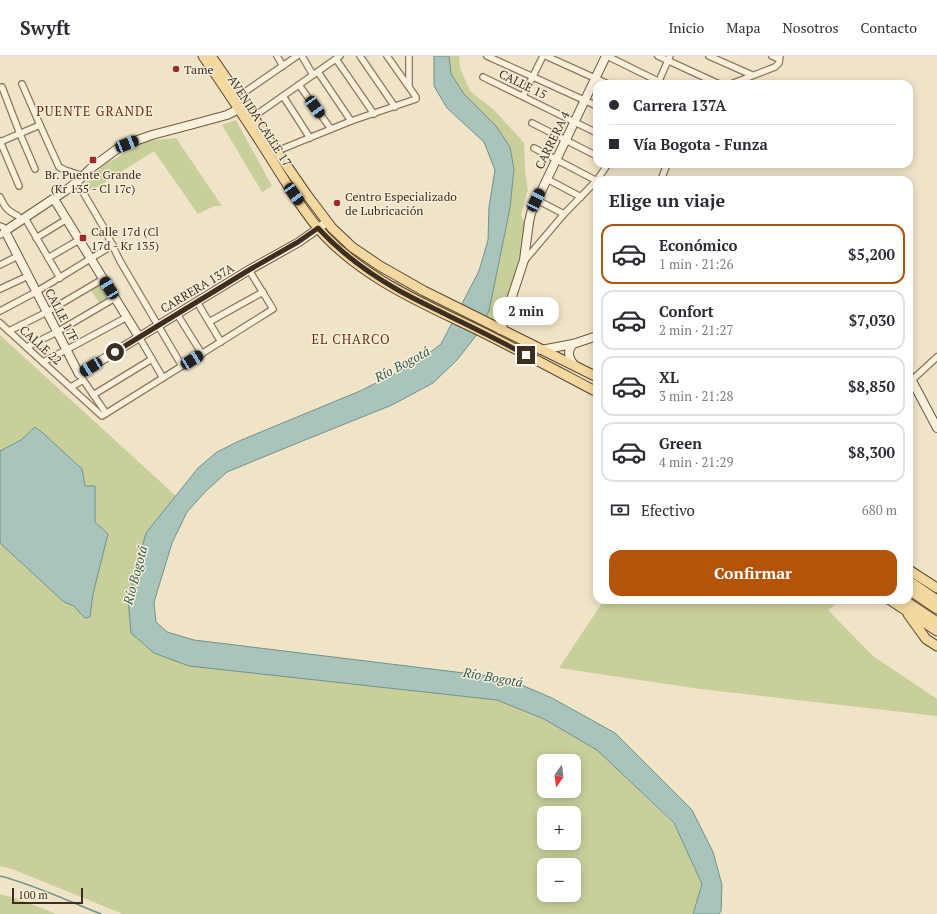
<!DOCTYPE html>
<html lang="es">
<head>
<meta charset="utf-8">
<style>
	body { margin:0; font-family:"PT Serif",serif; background:#f7f7f7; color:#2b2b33; height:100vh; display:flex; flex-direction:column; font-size:15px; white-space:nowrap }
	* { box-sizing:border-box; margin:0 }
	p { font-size:13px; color:#7c7c81 }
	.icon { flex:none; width:22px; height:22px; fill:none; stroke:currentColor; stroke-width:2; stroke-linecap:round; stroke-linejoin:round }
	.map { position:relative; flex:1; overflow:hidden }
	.sheet { position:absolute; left:593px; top:120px; width:320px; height:428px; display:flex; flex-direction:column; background:#fff; border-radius:12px; box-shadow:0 2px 10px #0003 }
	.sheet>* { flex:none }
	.guide { position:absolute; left:593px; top:24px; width:320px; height:88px; border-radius:12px; box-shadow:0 2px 10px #0003; display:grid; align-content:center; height:88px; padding:0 16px; background:#fff }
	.needle { width:26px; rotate:194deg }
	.tools { position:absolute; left:537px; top:698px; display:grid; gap:8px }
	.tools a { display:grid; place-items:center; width:44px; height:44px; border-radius:8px; background:#fff; box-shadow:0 2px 10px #0003; font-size:20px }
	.scale { position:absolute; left:12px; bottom:10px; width:71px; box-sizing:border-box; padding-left:4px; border:2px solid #3d2e20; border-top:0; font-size:11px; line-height:14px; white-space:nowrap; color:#3d2e20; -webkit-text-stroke:3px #f7eed8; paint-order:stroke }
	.end { position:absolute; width:18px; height:18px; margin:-9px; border:5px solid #3d2e20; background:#fff; box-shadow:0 0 0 2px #fff }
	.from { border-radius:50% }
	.bubble { position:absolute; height:28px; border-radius:12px; background:#fff; box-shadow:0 2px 10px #0003; font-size:13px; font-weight:700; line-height:28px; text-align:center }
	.car { position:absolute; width:12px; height:24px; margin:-12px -6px; border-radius:5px; box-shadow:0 0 3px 1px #0007; background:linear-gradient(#222 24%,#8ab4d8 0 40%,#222 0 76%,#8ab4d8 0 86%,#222 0) }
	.guide b { display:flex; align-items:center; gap:14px; height:38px; font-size:15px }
	.guide b+b { border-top:1px solid #e1e1e2 }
	.guide i { width:10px; height:10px; background:#2b2b33 }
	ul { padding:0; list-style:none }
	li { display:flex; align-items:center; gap:12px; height:60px; margin:0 8px 6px; padding:0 8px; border:2px solid #e1e1e2; border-radius:12px }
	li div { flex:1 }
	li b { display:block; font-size:15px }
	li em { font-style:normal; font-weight:700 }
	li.active { border-color:#b45309 }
	li>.icon { width:36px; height:36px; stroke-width:1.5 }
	h2 { padding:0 16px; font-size:18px; line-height:48px }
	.pay { display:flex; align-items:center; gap:10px; height:44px; padding:0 16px; font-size:15px }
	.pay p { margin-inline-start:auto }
	.button { display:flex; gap:8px; margin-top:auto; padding:8px 16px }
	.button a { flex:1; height:46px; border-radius:12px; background:#b45309; color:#fff; font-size:16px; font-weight:700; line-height:46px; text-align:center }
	header { display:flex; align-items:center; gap:24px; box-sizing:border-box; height:56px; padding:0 20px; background:#fff; border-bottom:1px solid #e1e1e2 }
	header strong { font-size:19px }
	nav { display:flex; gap:22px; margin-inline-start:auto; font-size:14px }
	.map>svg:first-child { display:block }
	.green { fill:#c9cf9b; fill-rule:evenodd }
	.water { fill:#a9c4bc; stroke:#6f938a }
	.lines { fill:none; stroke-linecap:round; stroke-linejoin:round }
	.stream { stroke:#6f938a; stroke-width:1.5 }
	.street-casing { stroke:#8d765c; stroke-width:8 }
	.secondary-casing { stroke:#6f573f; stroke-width:10 }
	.primary-casing { stroke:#5b4430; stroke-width:11 }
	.street { stroke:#faf1dc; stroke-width:5.5 }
	.secondary { stroke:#faf1dc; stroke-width:8 }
	.primary { stroke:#f3d9a0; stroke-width:9 }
	.route { stroke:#3d2e20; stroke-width:5 }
	.poi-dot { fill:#9e2a2b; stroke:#f7eed8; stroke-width:1.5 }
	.labels { text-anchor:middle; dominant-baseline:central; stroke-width:3; stroke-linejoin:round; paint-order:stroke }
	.poi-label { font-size:12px; fill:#3d2e20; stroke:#f7eed8; text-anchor:start }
	.street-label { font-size:12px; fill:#3d2e20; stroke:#f7eed8 }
	.neighbourhood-label { font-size:13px; letter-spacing:1px; fill:#6b2e1e; stroke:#f7eed8 }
	.water-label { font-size:13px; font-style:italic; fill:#2f5d5a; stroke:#f7eed8 }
</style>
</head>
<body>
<header>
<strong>Swyft</strong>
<nav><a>Inicio</a><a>Mapa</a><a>Nosotros</a><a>Contacto</a></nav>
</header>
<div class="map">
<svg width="937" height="858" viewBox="0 0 937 858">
	<rect width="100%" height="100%" fill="#f0e4c8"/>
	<g class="green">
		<polygon points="449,0 459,0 460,12 470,35 494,54 516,78 524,87 525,116 528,134 521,159 525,168 521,204 500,269 485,262 489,255 510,152 514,113 510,91 496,70 464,38 451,18"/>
		<polygon points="236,64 272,130 262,136 222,69"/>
		<polygon points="176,82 222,150 214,150 198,158 154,95 91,135 86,126 105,108 147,85"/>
		<polygon points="348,192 369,208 383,216 380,219 346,194"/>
		<polygon points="395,223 451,252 449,256 392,227"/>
		<polygon points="103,225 112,241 100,248 90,233"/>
		<path d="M0 279 176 440 146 477 128 543 189 610 497 644 544 663 597 694 674 768 702 828 693 858H123L12 813 0 810ZM544 705H574V735H544ZM544 757H574V787H544ZM544 809H574V839H544Z"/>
		<polygon points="604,544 841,544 828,554 873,600 937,643 937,660 700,633 559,612"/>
		<path d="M0 838C20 843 37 850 56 858H0Z"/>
	</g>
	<g class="water">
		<polygon points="434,0 449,0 451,18 464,38 496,70 510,91 514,113 510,152 489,255 475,281 457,304 433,327 392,349 295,388 227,416 206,435 187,456 172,487 154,546 156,566 167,576 194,584 505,622 552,642 615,677 692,754 713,796 722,829 721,855 719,858 693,858 702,828 674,767 597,694 544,663 497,644 189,610 154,597 131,577 128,543 146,477 198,412 217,396 239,385 360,335 416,307 441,288 479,215 488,184 489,151 495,114 484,86 447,52 434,30"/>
		<polygon points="35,371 43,377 82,413 85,430 95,430 95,466 108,478 93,538 90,561 85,562 80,557 74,550 64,546 0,487 0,395 21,384"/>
	</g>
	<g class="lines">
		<path class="stream" d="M0 820C35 829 68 845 101 858"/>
		<g class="street-casing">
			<g id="street">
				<polyline points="277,0 283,10"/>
				<polyline points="302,0 313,19"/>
				<polyline points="360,0 395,51"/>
				<polyline points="409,0 409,30"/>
				<polyline points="487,0 597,50"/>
				<polyline points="546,0 608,28"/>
				<polyline points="607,0 664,28"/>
				<polyline points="658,0 719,28"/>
				<polyline points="709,0 752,19"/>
				<polyline points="772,0 779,3"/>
				<polyline points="336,3 374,58"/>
				<polyline points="318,16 351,65"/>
				<polyline points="483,21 597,77"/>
				<polyline points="658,27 670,0"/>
				<polyline points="22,28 40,69 59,111 65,114 83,120"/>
				<polyline points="731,28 775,11 779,7 780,0"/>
				<polyline points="299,29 331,73"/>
				<polyline points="2,31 20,78 35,113"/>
				<polyline points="239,40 297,0"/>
				<polyline points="283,40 310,82"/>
				<polyline points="523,40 543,0"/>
				<polyline points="253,61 340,0"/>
				<polyline points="532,67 597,100"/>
				<polyline points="0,85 19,130"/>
				<polyline points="0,86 40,69"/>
				<polyline points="534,92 597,125"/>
				<polyline points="277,95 351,65 416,43 416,41 387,0"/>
				<polyline points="547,123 581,141"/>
				<polyline points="597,124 608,108"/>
				<polyline points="661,124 667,108"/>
				<polyline points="77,126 104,172 120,205 182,310"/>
				<path d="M0 141C5 152 8 155 18 160"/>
				<polyline points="537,144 564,158"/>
				<polyline points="25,162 60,222"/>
				<polyline points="0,170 3,171 5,175 0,179"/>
				<polyline points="36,182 67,163"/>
				<polyline points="48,202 79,184"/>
				<polyline points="525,204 564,158 597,124"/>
				<polyline points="0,209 18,200"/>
				<polyline points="0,233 28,220"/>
				<polyline points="197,246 221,286"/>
				<polyline points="0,255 36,236 113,189"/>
				<polyline points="177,258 202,298"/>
				<polyline points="209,266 263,236"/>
				<polyline points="0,267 102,360 273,253 249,214"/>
				<polyline points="9,275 47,256 103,223"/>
				<polyline points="139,281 163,322"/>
				<polyline points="27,291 57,276 115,242"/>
				<polyline points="43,306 66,294 127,261"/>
				<polyline points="79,318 106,357"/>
				<polyline points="912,324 937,301"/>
				<polyline points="71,331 83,324"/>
				<polyline points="93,339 152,303"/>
			</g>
		</g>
		<g class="secondary-casing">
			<g id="secondary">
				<polyline points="245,50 227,59 190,69 152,79 135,85 117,93 90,113 77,126 65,135 5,175 79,318 249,214 299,186 327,166"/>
				<polyline points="54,143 139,281"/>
				<polyline points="501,274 524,204 529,166 531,157 537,144 606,0"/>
				<path d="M573 288C566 296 569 303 575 310"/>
				<polyline points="541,294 573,288 597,280"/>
				<polyline points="909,319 937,372"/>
			</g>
		</g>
		<g class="primary-casing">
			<g id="primary">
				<path d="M203 0C225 32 247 65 268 98 286 126 303 156 325 180 368 225 427 249 482 276 520 295 559 316 597 336"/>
				<polyline points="211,0 307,139 332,172 352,191 380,210 424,235 597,321"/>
				<polyline points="909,514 937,532"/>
				<polyline points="909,525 937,544"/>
				<polyline points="909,534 937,553"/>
				<polyline points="890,544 937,575"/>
				<polyline points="904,544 937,566"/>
				<polyline points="908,558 921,576 926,583 937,590"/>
			</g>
		</g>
		<use href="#street" class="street"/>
		<use href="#secondary" class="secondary"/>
		<use href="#primary" class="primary"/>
	</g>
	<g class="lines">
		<path class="route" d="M115 296 249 214 298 186 318 172C341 197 368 217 398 234 414 243 431 251 447 259 474 272 500 285 526 299"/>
	</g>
	<g class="poi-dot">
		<circle cx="176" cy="13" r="4"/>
		<rect x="89" y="100" width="8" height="8" rx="2"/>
		<circle cx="337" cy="147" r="4"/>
		<rect x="79" y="178" width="8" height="8" rx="2"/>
	</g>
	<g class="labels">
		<g class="poi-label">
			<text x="184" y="13">Tame</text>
			<text x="93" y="118" text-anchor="middle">Br. Puente Grande<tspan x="93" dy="14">(Kr 135 - Cl 17c)</tspan></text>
			<text x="345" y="140">Centro Especializado<tspan x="345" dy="14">de Lubricación</tspan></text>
			<text x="91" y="175">Calle 17d (Cl<tspan x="91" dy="14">17d - Kr 135)</tspan></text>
		</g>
		<g class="street-label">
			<text transform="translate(523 28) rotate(26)">CALLE 15</text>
			<text transform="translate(260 65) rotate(57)">AVENIDA CALLE 17</text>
			<text transform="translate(552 84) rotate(-64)">CARRERA 4</text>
			<text transform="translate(197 232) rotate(-31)">CARRERA 137A</text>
			<text transform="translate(62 259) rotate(63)">CALLE 17F</text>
			<text transform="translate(41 289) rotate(42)">CALLE 22</text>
		</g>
		<g class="neighbourhood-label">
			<text x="95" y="55">PUENTE GRANDE</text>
			<text x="351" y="283">EL CHARCO</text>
		</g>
		<g class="water-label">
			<text transform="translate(402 308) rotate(-28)">Río Bogotá</text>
			<text transform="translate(135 519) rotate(-75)">Río Bogotá</text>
			<text transform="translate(493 621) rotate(10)">Río Bogotá</text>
		</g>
	</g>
</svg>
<div class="tools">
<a><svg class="needle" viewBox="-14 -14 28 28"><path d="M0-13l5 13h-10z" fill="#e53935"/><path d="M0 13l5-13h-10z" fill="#7c7c81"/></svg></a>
<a>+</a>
<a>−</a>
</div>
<div class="scale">100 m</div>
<i class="end from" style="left:115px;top:296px"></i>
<i class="end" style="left:526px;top:299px"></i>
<div class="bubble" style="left:493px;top:241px;width:66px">2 min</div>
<i class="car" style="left:315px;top:51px;rotate:145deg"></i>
<i class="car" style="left:127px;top:88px;rotate:68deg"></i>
<i class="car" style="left:294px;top:138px;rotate:144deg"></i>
<i class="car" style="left:536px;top:144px;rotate:26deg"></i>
<i class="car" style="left:109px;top:232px;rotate:328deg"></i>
<i class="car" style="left:192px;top:304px;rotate:58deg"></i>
<i class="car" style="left:91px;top:311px;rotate:238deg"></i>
<div class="guide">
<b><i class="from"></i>Carrera 137A</b>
<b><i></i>Vía Bogota - Funza</b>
</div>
<section class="sheet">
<h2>Elige un viaje</h2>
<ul>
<li class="active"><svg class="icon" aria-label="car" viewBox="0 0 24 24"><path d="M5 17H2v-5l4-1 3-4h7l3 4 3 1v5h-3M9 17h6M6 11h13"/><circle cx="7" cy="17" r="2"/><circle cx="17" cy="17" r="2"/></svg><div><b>Económico</b><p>1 min · 21:26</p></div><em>$5,200</em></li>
<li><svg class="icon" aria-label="car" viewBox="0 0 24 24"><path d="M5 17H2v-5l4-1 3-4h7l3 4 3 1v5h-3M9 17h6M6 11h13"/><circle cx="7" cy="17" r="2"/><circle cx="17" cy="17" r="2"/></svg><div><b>Confort</b><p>2 min · 21:27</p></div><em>$7,030</em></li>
<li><svg class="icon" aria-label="car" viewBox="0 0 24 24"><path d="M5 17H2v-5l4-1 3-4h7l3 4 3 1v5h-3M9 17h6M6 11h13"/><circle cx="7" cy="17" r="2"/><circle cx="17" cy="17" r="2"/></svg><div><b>XL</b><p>3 min · 21:28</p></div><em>$8,850</em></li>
<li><svg class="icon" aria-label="car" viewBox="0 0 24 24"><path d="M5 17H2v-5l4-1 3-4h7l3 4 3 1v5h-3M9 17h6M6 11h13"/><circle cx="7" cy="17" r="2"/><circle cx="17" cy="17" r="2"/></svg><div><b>Green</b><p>4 min · 21:29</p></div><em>$8,300</em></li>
</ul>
<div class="pay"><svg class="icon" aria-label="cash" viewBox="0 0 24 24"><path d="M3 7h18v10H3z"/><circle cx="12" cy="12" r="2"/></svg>Efectivo<p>680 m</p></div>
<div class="button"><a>Confirmar</a></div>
</section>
</div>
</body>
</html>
